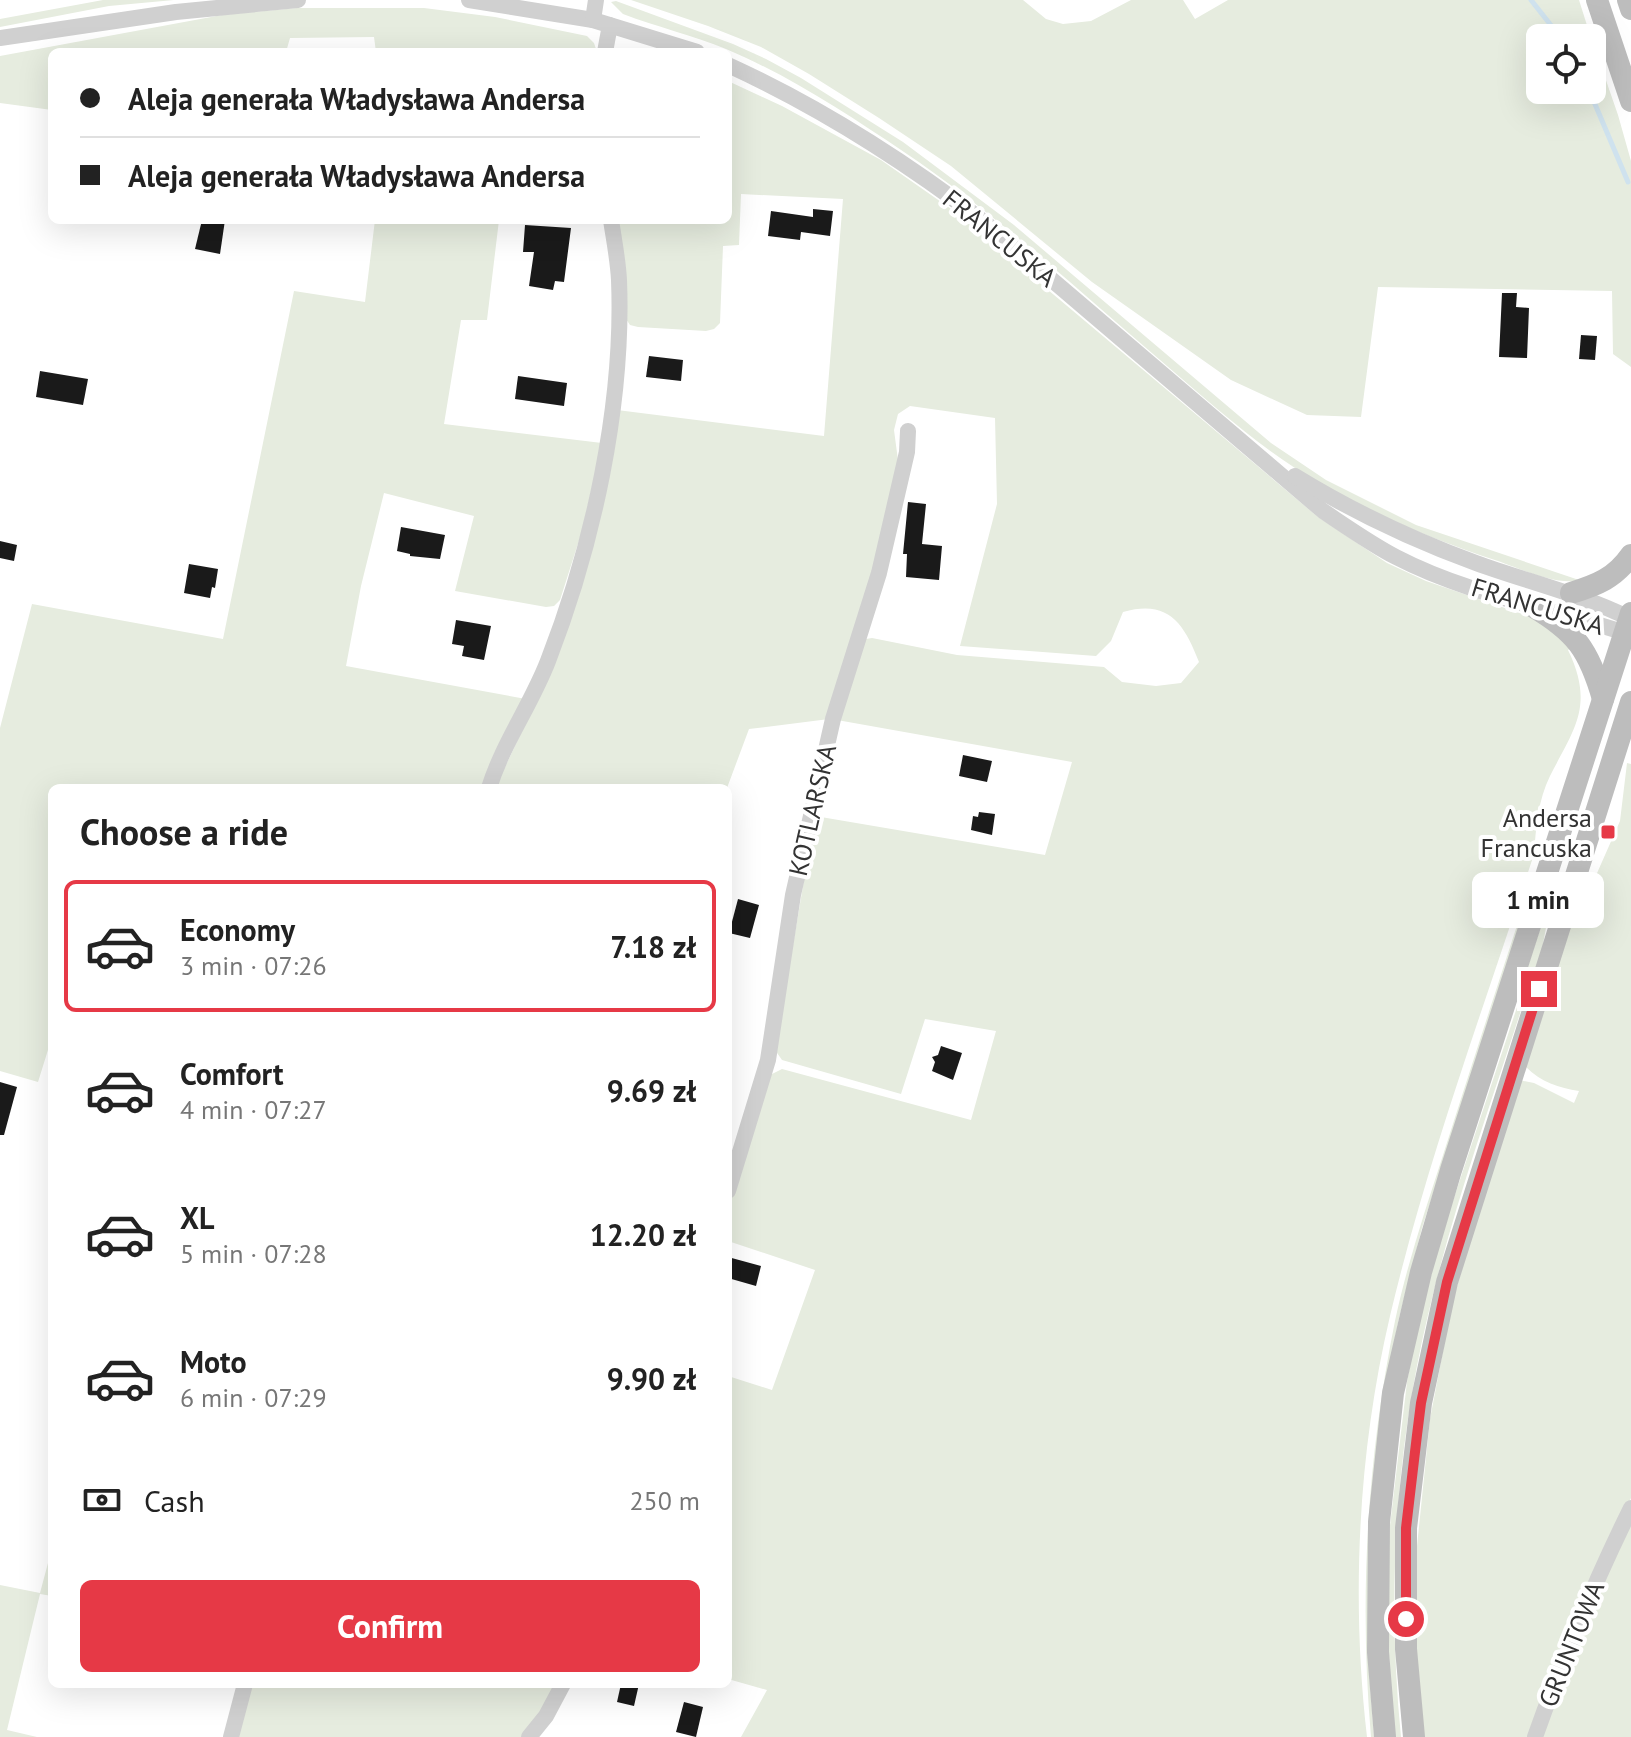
<!DOCTYPE html>
<html lang="en">
<head>
<meta charset="utf-8">
<style>
	body { margin:0; font-family:"PT Sans",sans-serif; background:#f2f2f2; color:#222; height:100vh; display:flex; flex-direction:column; font-size:30px; white-space:nowrap }
	* { box-sizing:border-box; margin:0 }
	p { font-size:26px; color:#767676 }
	.icon { flex:none; width:44px; height:44px; fill:none; stroke:currentColor; stroke-width:2; stroke-linecap:round; stroke-linejoin:round }
	.map { position:relative; flex:1; overflow:hidden }
	.panel { position:absolute; left:48px; top:784px; width:684px; height:904px; display:flex; flex-direction:column; background:#fff; border-radius:12px; box-shadow:0 8px 32px #0002 }
	.panel>* { flex:none }
	.banner { position:absolute; left:48px; top:48px; width:684px; height:176px; border-radius:12px; box-shadow:0 8px 32px #0002; display:grid; align-content:center; height:176px; padding:0 32px; background:#fff }
	.buttons { position:absolute; left:1526px; top:24px; display:grid; gap:16px }
	.buttons a { display:grid; place-items:center; width:80px; height:80px; border-radius:12px; background:#fff; box-shadow:0 8px 32px #0002; font-size:40px }
	.end { position:absolute; width:36px; height:36px; margin:-18px; border:10px solid #e63946; background:#fff; box-shadow:0 0 0 4px #fff }
	.from { border-radius:50% }
	.bubble { position:absolute; height:56px; border-radius:12px; background:#fff; box-shadow:0 8px 32px #0002; font-size:26px; font-weight:700; line-height:56px; text-align:center }
	.banner b { display:flex; align-items:center; gap:28px; height:76px; font-size:30px }
	.banner b+b { border-top:2px solid #e0e0e0 }
	.banner i { width:20px; height:20px; background:#222 }
	ul { padding:0; list-style:none }
	li { display:flex; align-items:center; gap:24px; height:132px; margin:0 16px 12px; padding:0 16px; border:4px solid transparent; border-radius:12px }
	li div { flex:1 }
	li b { display:block; font-size:30px }
	li em { font-style:normal; font-weight:700 }
	li.active { border-color:#e63946 }
	li>.icon { width:72px; height:72px; stroke-width:1.5 }
	h2 { padding:0 32px; font-size:36px; line-height:96px }
	.pay { display:flex; align-items:center; gap:20px; height:88px; padding:0 32px; font-size:30px }
	.pay p { margin-inline-start:auto }
	.cta { display:flex; gap:16px; margin-top:auto; padding:16px 32px }
	.cta a { flex:1; height:92px; border-radius:12px; background:#e63946; color:#fff; font-size:32px; font-weight:700; line-height:92px; text-align:center }
	.map>svg:first-child { display:block }
	.green { fill:#e6ecdf }
	.lines { fill:none; stroke-linecap:round; stroke-linejoin:round }
	.stream { stroke:#cfe2ee; stroke-width:5 }
	.building { fill:#1a1a1a }
	.street { stroke:#d0d0d0; stroke-width:16 }
	.secondary { stroke:#bdbdbd; stroke-width:22 }
	.route { stroke:#e63946; stroke-width:10 }
	.poi-dot { fill:#e63946; stroke:#fff; stroke-width:3 }
	.labels { text-anchor:middle; dominant-baseline:central; stroke-width:8; stroke-linejoin:round; paint-order:stroke }
	.street-label { font-size:26px; fill:#333; stroke:#fff }
	.poi-label { font-size:26px; fill:#333; stroke:#fff; text-anchor:end }
</style>
</head>
<body>
<div class="map">
<svg width="1631" height="1737" viewBox="0 0 1631 1737">
	<rect width="100%" height="100%" fill="#fff"/>
	<g class="green">
		<polygon points="103,0 174,0 109,6 0,27 0,19"/>
		<polygon points="631,0 1023,0 1046,19 1063,24 1091,21 1131,0 1183,0 1195,19 1228,0 1579,0 1591,38 1540,38 1540,90 1592,90 1592,40 1618,115 1631,161 1631,367 1613,354 1612,291 1378,287 1361,417 1307,415 1231,380 1092,282 951,166 879,118 809,74 761,47 708,26"/>
		<path d="M616 1 733 44 766 59 801 78 903 142 1014 225 1271 443 1326 480 1416 525 1579 580C1558 586 1518 568 1498 561 1427 538 1358 508 1295 468 1249 438 1208 401 1167 366 1081 293 998 215 904 152 847 114 790 76 726 49 692 35 657 27 623 14L611 2Z"/>
		<polygon points="297,8 424,8 495,17 587,36 594,43 597,52 376,52 374,37 290,38 286,52 52,52 52,110 0,103 0,56 222,15"/>
		<path d="M728 81 782 106 881 160 954 211 1318 517 1387 563 1426 581 1540 620 1575 645 1568 650C1595 706 1574 729 1550 776 1538 800 1536 828 1534 854 1484 1007 1427 1160 1390 1316 1358 1452 1351 1598 1367 1737H741L767 1690 728 1679V1376L772 1390 815 1270 728 1241V1205L770 1075 782 1069 971 1120 996 1031 925 1019 901 1094 782 1060 775 1050 815 816 1045 855 1072 762 837 720 866 639 872 638 957 655 1104 667 1122 682 1156 686 1181 683 1199 662C1184 623 1168 599 1123 612L1111 641 1096 656 960 646 997 504 995 418 910 406 898 414 894 430 899 468 891 509 829 719 749 729 727 788H495L533 708 617 410 824 436 843 199 741 194 739 245 723 246 720 323 714 329 706 331 638 327 630 325 626 319 616 220H728Z"/>
		<polygon points="375,220 499,220 487,320 461,320 444,424 602,443 582,531 560,600 554,606 546,607 455,591 474,516 384,493 361,586 346,666 526,699 483,788 52,788 52,1037 38,1082 0,1071 0,728 32,604 223,639 294,291 365,302"/>
		<path d="M1627 763 1631 764V1498L1581 1606 1531 1737H1424L1417 1663 1416 1556 1430 1419 1453 1299 1519 1080 1534 1083 1574 1103 1579 1091C1559 1088 1541 1082 1526 1067L1574 915 1579 914 1620 821Z"/>
		<polygon points="1553,890 1542,949 1533,977 1527,977 1525,975"/>
		<path d="M1524 904 1526 905 1422 1228 1399 1318 1384 1393 1367 1645 1374 1737H1371C1359 1597 1367 1459 1395 1321 1407 1264 1426 1208 1444 1152 1470 1070 1497 987 1524 904Z"/>
		<path d="M1522 992 1526 995C1492 1101 1453 1207 1428 1315 1395 1453 1387 1596 1401 1737H1394L1389 1655V1534L1407 1382 1420 1314 1446 1222Z"/>
		<polygon points="1631,1515 1631,1737 1539,1737"/>
		<polygon points="52,1548 52,1596 40,1594 7,1730 37,1737 0,1737 0,1585 40,1593"/>
		<polygon points="252,1684 559,1684 524,1737 236,1737"/>
	</g>
	<g class="lines">
		<g class="stream">
			<polyline points="1531,0 1561,38"/>
			<polyline points="1589,90 1628,182"/>
		</g>
	</g>
	<g class="building">
		<polygon points="813,209 833,211 830,236 801,232 800,240 768,236 771,211 813,217"/>
		<polygon points="202,220 225,220 220,254 195,249"/>
		<polygon points="525,225 571,228 564,282 555,281 553,290 529,286 534,252 523,252"/>
		<polygon points="1502,293 1517,293 1516,307 1529,308 1527,358 1499,357"/>
		<polygon points="1581,335 1597,336 1595,360 1579,359"/>
		<polygon points="649,356 683,360 681,381 646,377"/>
		<polygon points="40,371 88,379 83,405 36,397"/>
		<polygon points="518,376 567,383 564,406 515,399"/>
		<polygon points="908,502 926,504 922,544 942,546 939,580 906,577 907,554 903,554"/>
		<polygon points="401,527 445,535 440,559 410,556 410,554 397,551"/>
		<polygon points="0,541 17,545 14,561 0,558"/>
		<polygon points="189,564 218,569 215,588 212,587 210,598 184,593"/>
		<polygon points="456,620 491,626 484,660 462,656 464,646 452,644"/>
		<polygon points="963,755 992,761 987,782 959,776"/>
		<polygon points="979,812 995,814 992,835 971,830 973,816 978,817"/>
		<polygon points="738,899 759,905 750,938 729,933"/>
		<polygon points="941,1046 962,1053 953,1080 932,1071 935,1062 932,1057 938,1055"/>
		<polygon points="0,1082 17,1087 4,1135 0,1135"/>
		<polygon points="728,1257 761,1266 756,1286 728,1278"/>
		<polygon points="621,1684 639,1684 634,1706 617,1702"/>
		<polygon points="684,1702 703,1707 696,1737 676,1732"/>
	</g>
	<g class="lines">
		<g class="street">
			<polyline points="469,0 593,20 697,52"/>
			<polyline points="593,20 596,0"/>
			<polyline points="0,38 176,12 298,0"/>
			<polyline points="605,52 610,25"/>
			<path d="M728 65C820 107 903 160 983 221L1323 511C1347 527 1371 544 1396 557 1467 594 1549 608 1625 633H1631"/>
			<path d="M1295 476C1352 511 1413 540 1476 563 1528 582 1581 594 1631 619"/>
			<path d="M489 788C503 743 531 705 548 661 593 545 624 405 619 280 618 260 614 240 611 220"/>
			<polyline points="728,1191 768,1060 793,895 833,719 879,573 907,452 908,431"/>
			<polyline points="231,1737 245,1684"/>
			<polyline points="529,1737 546,1716 563,1684"/>
			<path d="M1535 1737C1563 1658 1594 1583 1631 1508"/>
		</g>
		<g class="secondary">
			<polyline points="1597,0 1631,101"/>
			<polyline points="1628,0 1631,9"/>
			<path d="M1571 593C1597 585 1615 578 1631 555"/>
			<path d="M1532 606C1576 632 1589 650 1603 699"/>
			<polyline points="1385,1737 1378,1652 1379,1522 1393,1393 1421,1272 1451,1170 1631,613"/>
			<polyline points="1414,1737 1406,1649 1406,1528 1421,1403 1447,1282 1631,702"/>
		</g>
	</g>
	<g class="lines">
		<polyline class="route" points="1406,1619 1406,1528 1417,1435 1421,1403 1447,1282 1539,989"/>
	</g>
	<rect class="poi-dot" x="1600" y="824" width="16" height="16" rx="4"/>
	<g class="labels">
		<g class="street-label">
			<text transform="translate(1000 238) rotate(39)">FRANCUSKA</text>
			<text transform="translate(1538 606) rotate(17)">FRANCUSKA</text>
			<text transform="translate(812 810) rotate(-77)">KOTLARSKA</text>
			<text transform="translate(1571 1644) rotate(-68)">GRUNTOWA</text>
		</g>
		<g class="poi-label">
			<text x="1592" y="817">Andersa<tspan x="1592" dy="30">Francuska</tspan></text>
		</g>
	</g>
</svg>
<div class="buttons">
<a><svg class="icon" aria-label="locate" viewBox="0 0 24 24"><circle cx="12" cy="12" r="6"/><path d="M12 2v4M12 18v4M2 12h4M18 12h4"/></svg></a>
</div>
<i class="end from" style="left:1406px;top:1619px"></i>
<i class="end" style="left:1539px;top:989px"></i>
<div class="bubble" style="left:1472px;top:872px;width:132px">1 min</div>
<div class="banner">
<b><i class="from"></i>Aleja generała Władysława Andersa</b>
<b><i></i>Aleja generała Władysława Andersa</b>
</div>
<section class="panel">
<h2>Choose a ride</h2>
<ul>
<li class="active"><svg class="icon" aria-label="car" viewBox="0 0 24 24"><path d="M5 17H2v-5l4-1 3-4h7l3 4 3 1v5h-3M9 17h6M6 11h13"/><circle cx="7" cy="17" r="2"/><circle cx="17" cy="17" r="2"/></svg><div><b>Economy</b><p>3 min · 07:26</p></div><em>7.18 zł</em></li>
<li><svg class="icon" aria-label="car" viewBox="0 0 24 24"><path d="M5 17H2v-5l4-1 3-4h7l3 4 3 1v5h-3M9 17h6M6 11h13"/><circle cx="7" cy="17" r="2"/><circle cx="17" cy="17" r="2"/></svg><div><b>Comfort</b><p>4 min · 07:27</p></div><em>9.69 zł</em></li>
<li><svg class="icon" aria-label="car" viewBox="0 0 24 24"><path d="M5 17H2v-5l4-1 3-4h7l3 4 3 1v5h-3M9 17h6M6 11h13"/><circle cx="7" cy="17" r="2"/><circle cx="17" cy="17" r="2"/></svg><div><b>XL</b><p>5 min · 07:28</p></div><em>12.20 zł</em></li>
<li><svg class="icon" aria-label="car" viewBox="0 0 24 24"><path d="M5 17H2v-5l4-1 3-4h7l3 4 3 1v5h-3M9 17h6M6 11h13"/><circle cx="7" cy="17" r="2"/><circle cx="17" cy="17" r="2"/></svg><div><b>Moto</b><p>6 min · 07:29</p></div><em>9.90 zł</em></li>
</ul>
<div class="pay"><svg class="icon" aria-label="cash" viewBox="0 0 24 24"><path d="M3 7h18v10H3z"/><circle cx="12" cy="12" r="2"/></svg>Cash<p>250 m</p></div>
<div class="cta"><a>Confirm</a></div>
</section>
</div>
</body>
</html>
